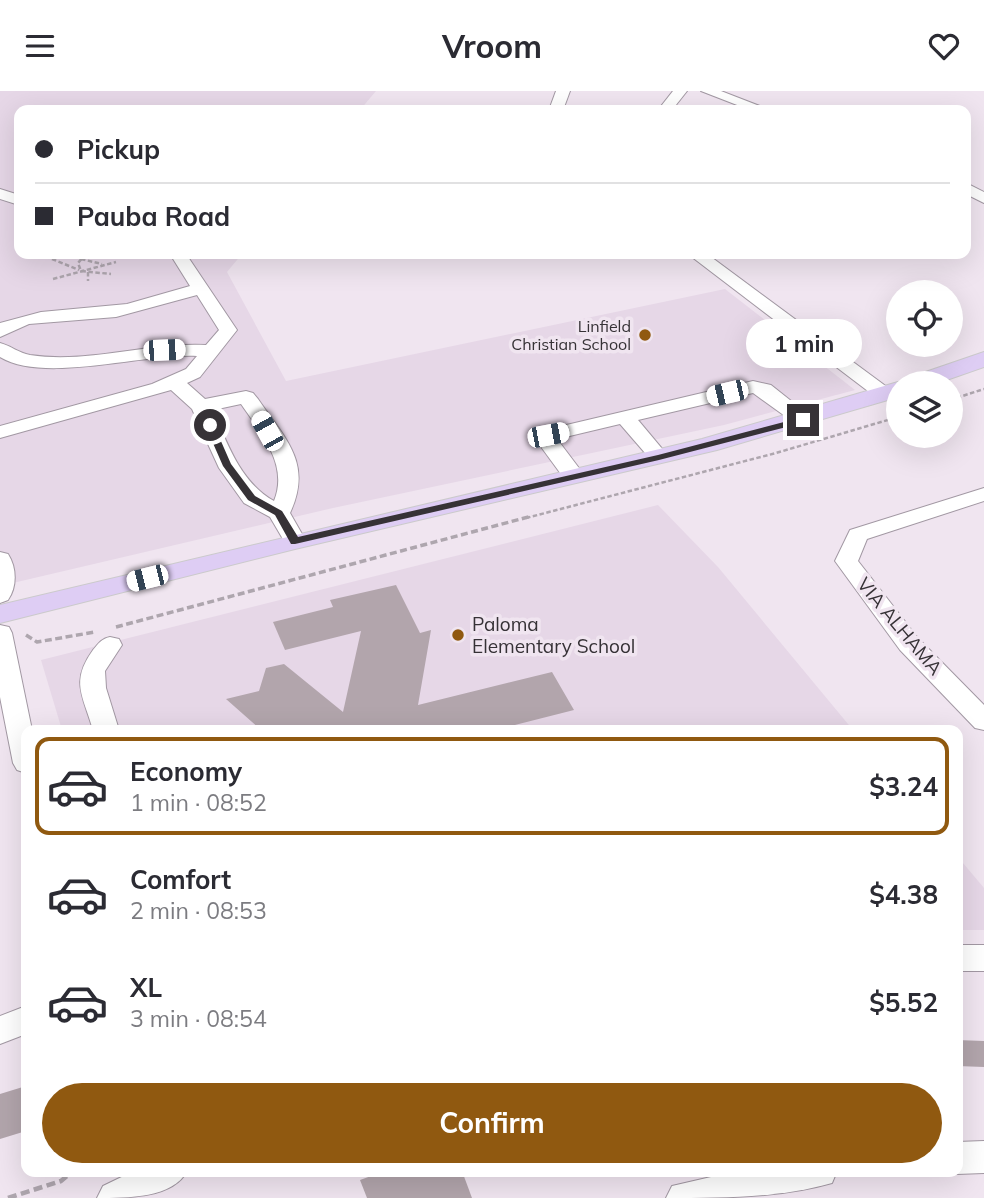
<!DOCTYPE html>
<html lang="en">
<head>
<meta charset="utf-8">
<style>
	body { margin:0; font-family:Mulish,sans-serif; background:#f7f7f7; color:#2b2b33; height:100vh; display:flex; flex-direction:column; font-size:26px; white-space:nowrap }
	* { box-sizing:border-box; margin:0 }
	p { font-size:23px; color:#7c7c81 }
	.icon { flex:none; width:38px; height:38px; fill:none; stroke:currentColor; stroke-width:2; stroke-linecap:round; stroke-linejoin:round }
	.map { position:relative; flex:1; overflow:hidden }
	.side { position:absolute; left:21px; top:634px; width:942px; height:452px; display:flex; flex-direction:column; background:#fff; border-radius:14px; box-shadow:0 7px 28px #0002 }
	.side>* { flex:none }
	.banner { position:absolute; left:14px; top:14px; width:957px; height:154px; border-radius:14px; box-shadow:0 7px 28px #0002; display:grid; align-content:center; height:154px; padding:0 21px; background:#fff }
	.tools { position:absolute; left:886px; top:189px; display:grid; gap:14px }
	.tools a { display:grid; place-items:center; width:77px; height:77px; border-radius:50%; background:#fff; box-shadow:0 7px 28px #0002; font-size:35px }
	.end { position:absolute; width:32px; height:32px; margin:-16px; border:9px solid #363236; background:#fff; box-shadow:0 0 0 4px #fff }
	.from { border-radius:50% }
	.bubble { position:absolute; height:49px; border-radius:24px; background:#fff; box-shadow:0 7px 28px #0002; font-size:23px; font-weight:700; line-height:49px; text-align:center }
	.car { position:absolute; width:21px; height:42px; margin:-21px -10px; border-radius:9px; box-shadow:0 0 5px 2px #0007; background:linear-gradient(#fff 24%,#345 0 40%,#fff 0 76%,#345 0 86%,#fff 0) }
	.banner b { display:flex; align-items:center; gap:24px; height:66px; font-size:26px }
	.banner b+b { border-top:2px solid #e1e1e2 }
	.banner i { width:18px; height:18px; background:#2b2b33 }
	ul { padding:12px 0 0; list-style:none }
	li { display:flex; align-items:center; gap:21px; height:98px; margin:0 14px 10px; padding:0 7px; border:4px solid transparent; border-radius:14px }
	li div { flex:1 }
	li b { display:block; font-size:26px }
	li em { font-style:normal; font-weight:700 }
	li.on { border-color:#905910 }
	li>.icon { width:63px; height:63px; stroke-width:1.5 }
	.cta { display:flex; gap:14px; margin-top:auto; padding:14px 21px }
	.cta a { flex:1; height:80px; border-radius:42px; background:#905910; color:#fff; font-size:28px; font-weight:700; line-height:80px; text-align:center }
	header { display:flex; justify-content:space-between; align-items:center; height:91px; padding:0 21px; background:#fff; font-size:32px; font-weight:700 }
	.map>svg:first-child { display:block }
	.built { fill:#e6d7e7 }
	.building { fill:#b2a5ac }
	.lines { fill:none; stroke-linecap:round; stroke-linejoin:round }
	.minor-casing { stroke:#a298a3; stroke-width:2 }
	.major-casing { stroke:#cbcacb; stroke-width:2 }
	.path-far2 { stroke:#aea6ae; stroke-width:2.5; stroke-dasharray:4.5 2.5; stroke-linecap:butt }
	.path-far1 { stroke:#aea6ae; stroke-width:3.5; stroke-dasharray:7 3.5; stroke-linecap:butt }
	.path { stroke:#aea6ae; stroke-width:4.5; stroke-dasharray:9 4.5; stroke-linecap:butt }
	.minor { fill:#fff; fill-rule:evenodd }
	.major { fill:#decdf4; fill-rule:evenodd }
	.route { fill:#363236 }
	.poi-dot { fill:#905910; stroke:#f0e5f0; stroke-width:2.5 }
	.labels { text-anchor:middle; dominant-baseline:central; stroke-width:7; stroke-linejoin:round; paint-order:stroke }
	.far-poi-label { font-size:16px; fill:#363236; stroke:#f0e5f0; text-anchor:end }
	.poi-label { font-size:19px; fill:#363236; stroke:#f0e5f0; text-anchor:start }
	.street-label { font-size:19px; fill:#363236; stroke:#f0e5f0 }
</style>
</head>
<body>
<header><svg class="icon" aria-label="menu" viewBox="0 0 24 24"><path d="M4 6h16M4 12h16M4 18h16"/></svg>Vroom<svg class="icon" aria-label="heart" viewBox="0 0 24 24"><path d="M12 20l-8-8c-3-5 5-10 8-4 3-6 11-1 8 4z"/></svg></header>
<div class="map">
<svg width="984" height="1107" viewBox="0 0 984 1107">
	<rect width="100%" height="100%" fill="#f0e5f0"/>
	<g class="built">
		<polygon points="0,0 376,0 360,19 19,19 19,163 242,163 227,181 286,290 725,198 855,299 724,334 333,417 0,495"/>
		<polygon points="658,414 718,476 853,639 62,639 41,569"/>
		<polygon points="957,765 984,797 984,839 957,839"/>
	</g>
	<g class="building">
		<polygon points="396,494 420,542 431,539 418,614 552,581 574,619 495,639 261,639 226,608 259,600 266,577 284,573 343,621 361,540 285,559 273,531 333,516 330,509"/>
		<polygon points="957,949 984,950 984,976 957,975"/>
		<polygon points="26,995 26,1040 0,1048 0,1003"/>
		<polygon points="385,1080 462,1080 472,1107 367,1107 360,1089"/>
	</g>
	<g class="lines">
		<g class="minor-casing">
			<g id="minor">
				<polygon points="556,0 570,0 563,19 549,19"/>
				<polygon points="673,0 687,0 672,19 658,19"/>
				<polygon points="701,0 721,0 770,19 750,19"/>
				<polygon points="966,92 984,101 984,112 966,103"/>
				<polygon points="0,98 19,104 19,114 0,108"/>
				<path d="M170 163H186L237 239 200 286 187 292 205 308 246 300 253 302 258 308C286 349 313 372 290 422L306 450 303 455H287L270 426 244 412 219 377 192 318 171 299 0 347V335L152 293 186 278 197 265C144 262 44 293 0 266V252C11 255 19 262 30 264 88 273 148 251 206 254L219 239 197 204 116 226 29 233 0 246V232L41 221 127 213 190 195ZM241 313C261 342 289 374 274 410 240 391 227 352 213 319Z"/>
				<polygon points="688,163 707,163 891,299 894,303 891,307 877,307"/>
				<polygon points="753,290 771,294 810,325 813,329 810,333 796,333 753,302 638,329 669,366 659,372 652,370 620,333 557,348 585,385 574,391 566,390 536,349 541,340"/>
				<polygon points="984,397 984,410 867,448 858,470 918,547 984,614 984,639 975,637 900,559 835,470 850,439"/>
				<path d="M0 461 8 463C17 477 17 496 8 509L0 512Z"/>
				<polygon points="0,534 9,536 12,542 32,639 26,639 26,682 17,679 13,672 0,606"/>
				<path d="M110 546 119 548 122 554 105 580 106 597 119 639H93C83 604 70 591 93 559 99 552 101 548 110 546Z"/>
				<rect x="957" y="854" width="27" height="26"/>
				<polygon points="26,915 26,943 0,953 0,925"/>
				<polygon points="984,1050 984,1082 957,1083 948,1080 957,1080 957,1051"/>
				<path d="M134 1080H187C173 1107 128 1107 97 1107L103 1095Z"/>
				<path d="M737 1080H837L832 1092C780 1107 722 1107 666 1107L672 1095Z"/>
			</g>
		</g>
		<g class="major-casing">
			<g id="major">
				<polygon points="984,261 984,276 938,292 904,292 908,287"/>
				<polygon points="898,291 904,292 898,292 898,306 717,359 295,458 0,532 0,514 702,348"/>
			</g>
		</g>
		<g class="path-far2">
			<polyline points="82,163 84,165 78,172 81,180 111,183"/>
			<polyline points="52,168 79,179"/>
			<polyline points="81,168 102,173"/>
			<polyline points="88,181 88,190"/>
			<polyline points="53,188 116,171"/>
			<polyline points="950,309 984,298"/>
			<polyline points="526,427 776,362 898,326"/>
		</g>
		<g class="path-far1">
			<polyline points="116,536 532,425"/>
			<polyline points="26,544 37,551 95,541"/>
		</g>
		<polyline class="path" points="8,1107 61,1090 73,1080"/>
		<use href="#minor" class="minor"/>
		<use href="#major" class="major"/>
	</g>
	<polygon class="route" points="803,326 806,331 659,369 295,453 291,453 275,424 248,409 223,375 205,334 213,332 231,373 255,405 282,420 298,446 658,364"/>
	<g class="poi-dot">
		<circle cx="645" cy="244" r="7"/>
		<circle cx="458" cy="544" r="7"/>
	</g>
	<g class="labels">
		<g class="far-poi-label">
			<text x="631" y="235">Linfield<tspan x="631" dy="18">Christian School</tspan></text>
		</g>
		<g class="poi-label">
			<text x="472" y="533">Paloma<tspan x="472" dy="22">Elementary School</tspan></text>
		</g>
		<g class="street-label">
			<text transform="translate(900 535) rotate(50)">VIA ALHAMA</text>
		</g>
	</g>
</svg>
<div class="tools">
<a><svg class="icon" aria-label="locate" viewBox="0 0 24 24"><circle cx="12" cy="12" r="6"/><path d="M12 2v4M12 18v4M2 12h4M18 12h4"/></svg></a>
<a><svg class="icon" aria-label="layers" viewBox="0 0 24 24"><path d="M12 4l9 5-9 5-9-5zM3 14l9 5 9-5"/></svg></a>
</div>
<i class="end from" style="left:210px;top:334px"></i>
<i class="end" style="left:803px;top:329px"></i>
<div class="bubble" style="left:746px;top:228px;width:116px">1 min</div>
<i class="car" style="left:164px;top:259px;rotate:88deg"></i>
<i class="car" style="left:727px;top:302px;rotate:257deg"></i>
<i class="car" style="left:267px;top:340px;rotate:331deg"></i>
<i class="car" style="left:548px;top:344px;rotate:79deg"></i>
<i class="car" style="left:147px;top:487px;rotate:256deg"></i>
<div class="banner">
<b><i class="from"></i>Pickup</b>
<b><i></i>Pauba Road</b>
</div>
<section class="side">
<ul>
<li class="on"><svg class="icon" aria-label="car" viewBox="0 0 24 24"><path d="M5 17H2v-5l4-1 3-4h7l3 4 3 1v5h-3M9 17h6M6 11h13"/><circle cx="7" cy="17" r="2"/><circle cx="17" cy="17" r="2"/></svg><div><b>Economy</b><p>1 min · 08:52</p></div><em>$3.24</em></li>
<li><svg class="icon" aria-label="car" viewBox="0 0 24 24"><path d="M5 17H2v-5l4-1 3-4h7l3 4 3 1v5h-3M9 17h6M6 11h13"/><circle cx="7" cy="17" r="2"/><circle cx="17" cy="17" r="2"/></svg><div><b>Comfort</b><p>2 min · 08:53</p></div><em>$4.38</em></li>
<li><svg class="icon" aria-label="car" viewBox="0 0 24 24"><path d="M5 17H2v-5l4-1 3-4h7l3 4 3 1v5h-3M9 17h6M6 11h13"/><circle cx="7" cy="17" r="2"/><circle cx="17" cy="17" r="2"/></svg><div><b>XL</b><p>3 min · 08:54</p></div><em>$5.52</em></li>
</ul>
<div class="cta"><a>Confirm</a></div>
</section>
</div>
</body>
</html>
